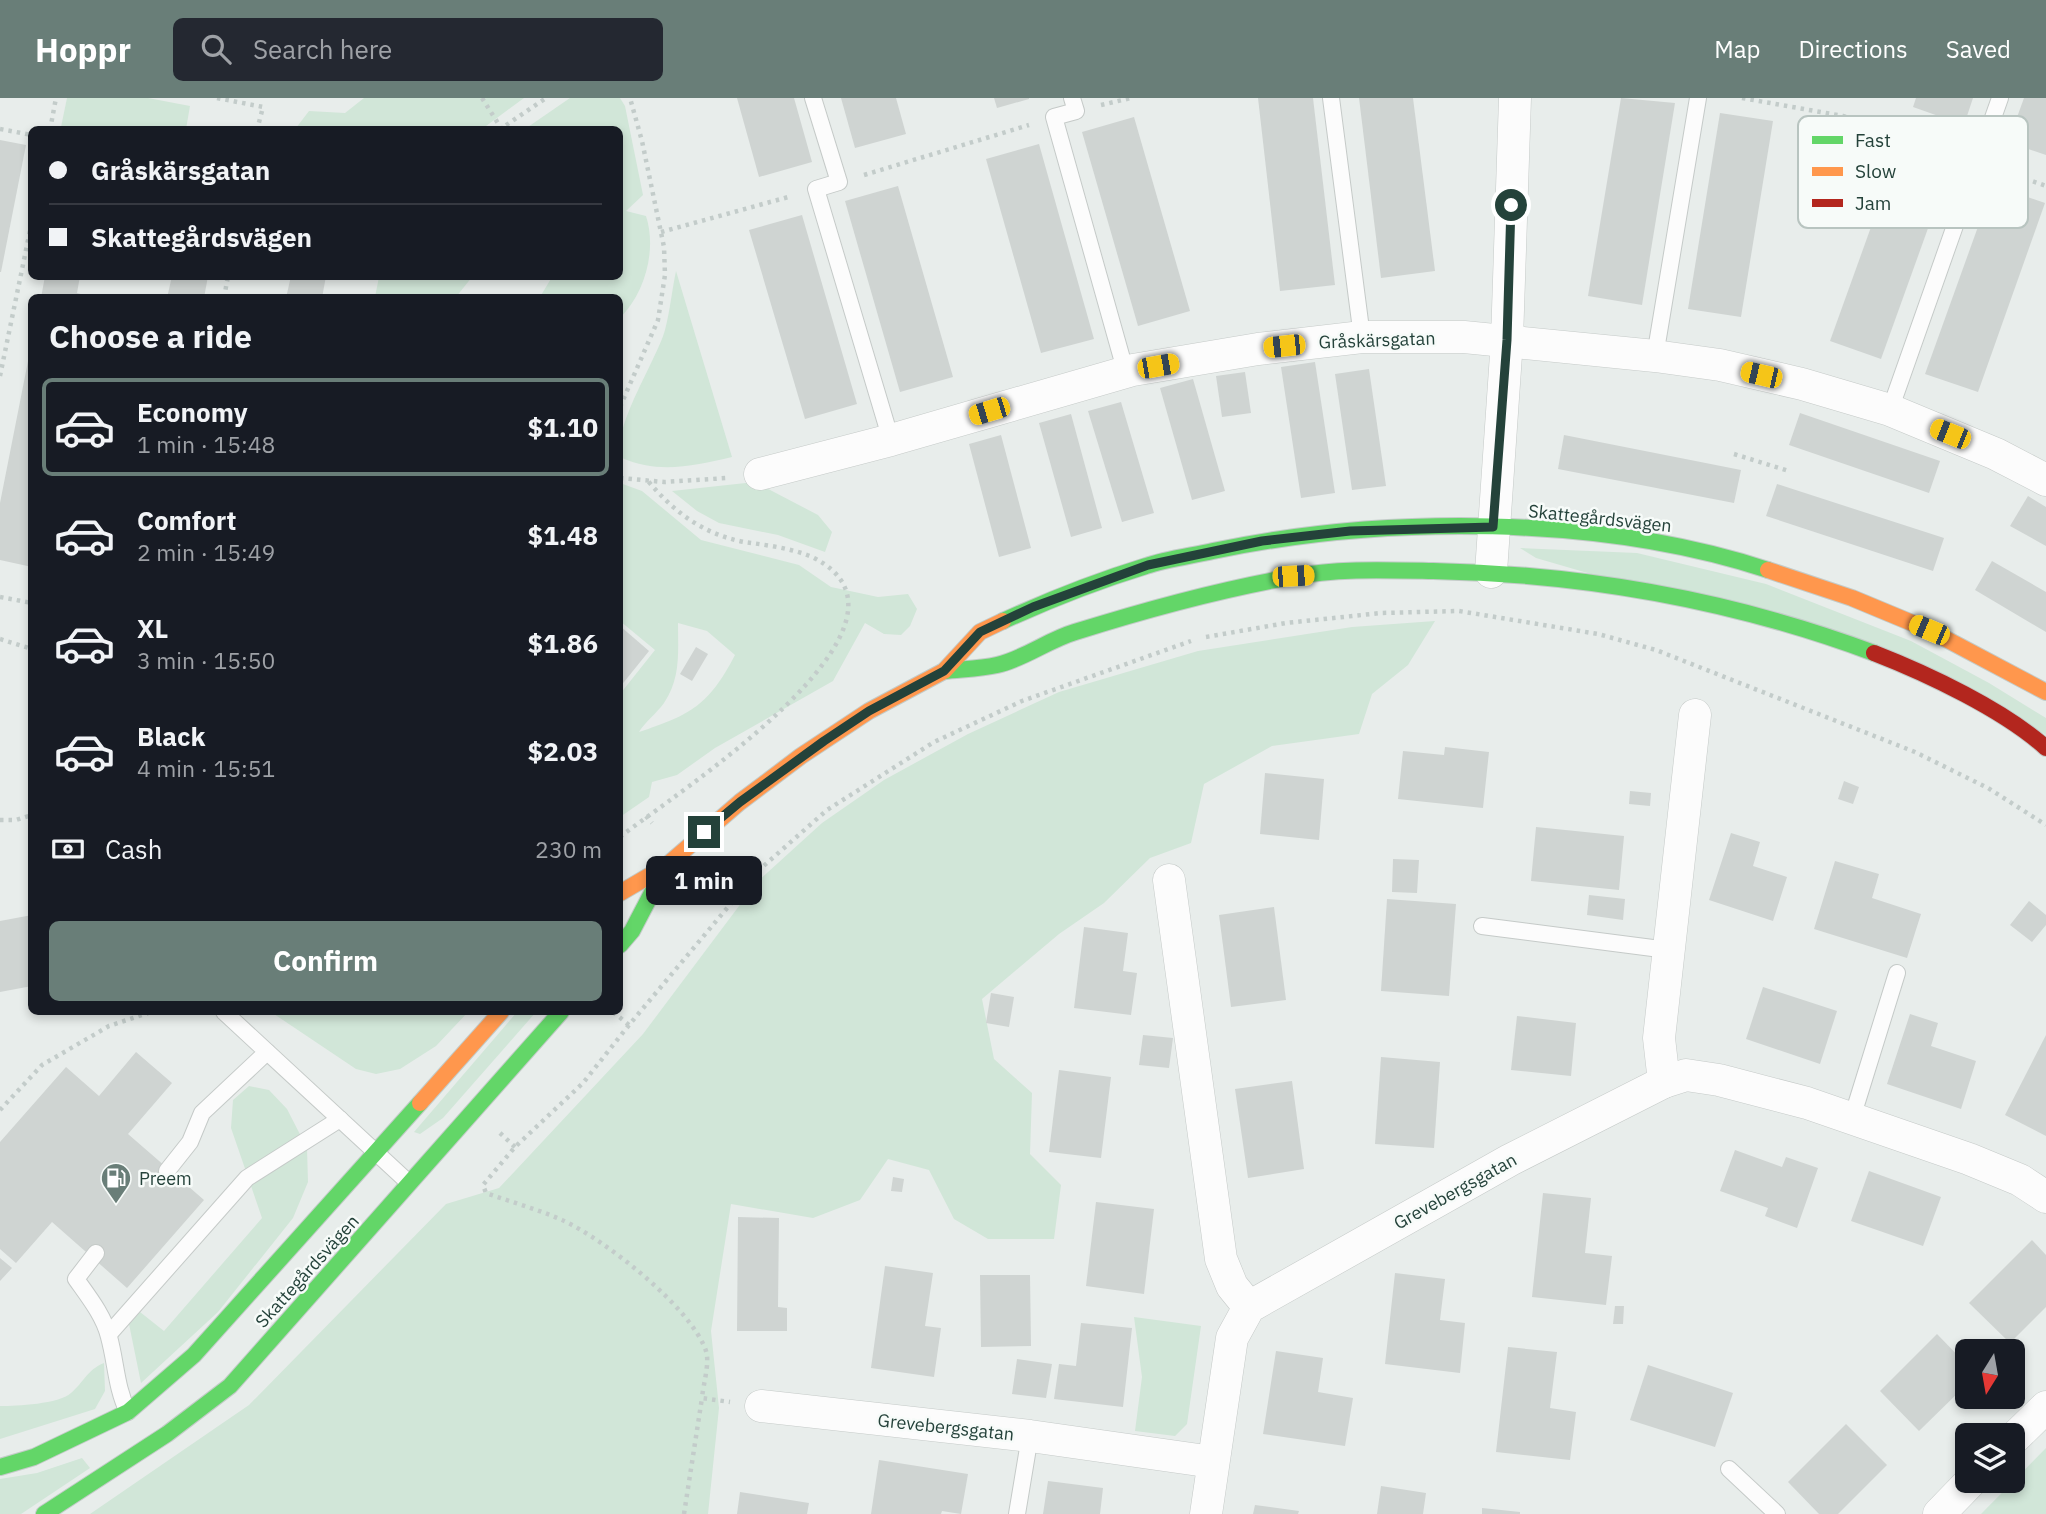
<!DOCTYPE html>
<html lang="en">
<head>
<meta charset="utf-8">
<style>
	body { margin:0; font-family:"IBM Plex Sans",sans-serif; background:#242831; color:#f1f3f6; height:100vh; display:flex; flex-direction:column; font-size:26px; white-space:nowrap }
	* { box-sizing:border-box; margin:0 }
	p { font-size:23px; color:#9ea1a6 }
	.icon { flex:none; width:38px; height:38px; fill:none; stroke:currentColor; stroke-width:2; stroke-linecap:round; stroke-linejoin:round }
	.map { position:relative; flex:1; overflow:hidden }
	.sheet { position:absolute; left:28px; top:196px; width:595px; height:721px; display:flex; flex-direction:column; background:#171b24; border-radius:10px; box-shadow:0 4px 10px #0003 }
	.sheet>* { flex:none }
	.hud { position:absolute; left:28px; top:28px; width:595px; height:154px; border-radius:10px; box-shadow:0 4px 10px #0003; display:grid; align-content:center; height:154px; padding:0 21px; background:#171b24 }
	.needle { width:46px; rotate:191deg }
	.controls { position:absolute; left:1955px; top:1241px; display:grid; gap:14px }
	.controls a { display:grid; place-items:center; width:70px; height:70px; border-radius:10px; background:#171b24; box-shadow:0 4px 10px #0003; font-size:35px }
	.end { position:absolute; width:32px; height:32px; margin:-16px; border:9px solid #24423a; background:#fff; box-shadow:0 0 0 4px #fff }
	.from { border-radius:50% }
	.bubble { position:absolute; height:49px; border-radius:10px; background:#171b24; box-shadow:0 4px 10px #0003; font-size:23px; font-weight:800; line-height:49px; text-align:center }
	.car { position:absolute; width:21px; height:42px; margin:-21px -10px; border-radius:9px; box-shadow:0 0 5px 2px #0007; background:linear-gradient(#f5c518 24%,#345 0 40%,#f5c518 0 76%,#345 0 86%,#f5c518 0) }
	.hud b { display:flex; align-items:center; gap:24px; height:66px; font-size:26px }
	.hud b+b { border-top:2px solid #363941 }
	.hud i { width:18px; height:18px; background:#f1f3f6 }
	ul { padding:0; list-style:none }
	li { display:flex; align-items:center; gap:21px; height:98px; margin:0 14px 10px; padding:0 7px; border:4px solid transparent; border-radius:10px }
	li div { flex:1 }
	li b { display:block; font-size:26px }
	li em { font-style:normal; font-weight:800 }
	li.active { border-color:#697e78 }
	li>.icon { width:63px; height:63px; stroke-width:1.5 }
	h2 { padding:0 21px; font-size:32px; line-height:84px }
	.pay { display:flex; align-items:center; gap:18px; height:77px; padding:0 21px; font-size:26px }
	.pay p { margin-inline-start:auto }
	.button { display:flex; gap:14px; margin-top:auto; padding:14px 21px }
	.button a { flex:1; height:80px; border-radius:10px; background:#697e78; color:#fff; font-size:28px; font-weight:800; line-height:80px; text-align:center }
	header { display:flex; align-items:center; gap:42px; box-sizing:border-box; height:98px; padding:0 35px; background:#697e78; color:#fff }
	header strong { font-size:33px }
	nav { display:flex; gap:38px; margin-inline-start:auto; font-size:24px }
	.search { width:490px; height:63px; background:#242831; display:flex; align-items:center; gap:18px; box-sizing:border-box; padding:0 24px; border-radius:10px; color:#9ea1a6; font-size:26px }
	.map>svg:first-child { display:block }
	.green { fill:#d1e6d8; fill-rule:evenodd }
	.building { fill:#cfd4d2 }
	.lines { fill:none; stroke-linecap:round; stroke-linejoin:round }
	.lane-casing { stroke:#c5cac8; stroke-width:18 }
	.street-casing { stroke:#c5cac8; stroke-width:33 }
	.fast-casing { stroke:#c3cbc8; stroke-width:18 }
	.slow-casing { stroke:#c3cbc8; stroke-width:18 }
	.jam-casing { stroke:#c3cbc8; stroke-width:18 }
	.path { stroke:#c3ccca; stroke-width:4.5; stroke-dasharray:3.5 5; stroke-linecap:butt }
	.lane { stroke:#fcfcfc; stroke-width:16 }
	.street { stroke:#fcfcfc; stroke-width:32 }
	.fast { stroke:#63d668; stroke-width:16 }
	.slow { stroke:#ff974d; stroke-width:16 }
	.jam { stroke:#b3261e; stroke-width:16 }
	.route { stroke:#24423a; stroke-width:9 }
	.labels { text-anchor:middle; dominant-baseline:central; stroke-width:5; stroke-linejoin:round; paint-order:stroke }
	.street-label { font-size:18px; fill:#24423a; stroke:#f7fbf9 }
	.poi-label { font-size:18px; fill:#24423a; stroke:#f7fbf9; text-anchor:start }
	.key { fill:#f7fbf9; stroke:#b8c4c0; stroke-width:2 }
	.key-label { font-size:19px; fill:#24423a }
</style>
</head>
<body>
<header>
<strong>Hoppr</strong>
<div class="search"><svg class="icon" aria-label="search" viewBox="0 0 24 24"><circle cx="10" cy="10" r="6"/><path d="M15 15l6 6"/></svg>Search here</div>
<nav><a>Map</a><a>Directions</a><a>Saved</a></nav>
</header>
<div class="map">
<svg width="2046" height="1416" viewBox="0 0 2046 1416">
	<rect width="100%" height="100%" fill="#e8edeb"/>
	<g class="green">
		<polygon points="67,0 148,0 190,8 186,31 75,31 61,29"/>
		<polygon points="364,0 524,0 482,31 296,30 309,13 345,15"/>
		<path d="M570 0H620L625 8 643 97 626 113 646 118C657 152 645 195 620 220V200L540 199 552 179 620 178V32L525 31Z"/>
		<path d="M676 173 732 359C694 368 658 376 622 360 610 332 656 264 665 232 670 213 672 192 676 173Z"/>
		<polygon points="379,179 379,178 472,179 456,199 375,199"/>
		<polygon points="755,384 818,417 832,434 825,454 778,437 719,425 697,413 672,393"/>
		<path d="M620 385 642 393 701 442 799 467 831 489 878 499 908 496 917 511 910 528 901 537 884 536 865 525 833 583 715 650 677 677 652 684 649 699 620 719V596L655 552 620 523ZM678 525 707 533 735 557C709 607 691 617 639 634 645 624 657 615 664 605 681 580 678 554 678 525Z"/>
		<polygon points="1520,450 1637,455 1766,486 1911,543 1989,585 2046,620 2046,637 1955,582 1536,460"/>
		<polygon points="1435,523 1408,567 1372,596 1359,636 1272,648 1204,686 1191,745 1150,760 1104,805 1059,836 982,901 994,961 1032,995 1030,1056 1061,1087 1054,1141 988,1141 954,1121 929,1072 888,1061 860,1102 813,1120 731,1106 711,1233 719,1310 708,1416 90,1416 249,1307 446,1106 499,1090 643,936 757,784 822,725 884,682 968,636 1059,594 1198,553 1352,529"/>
		<polygon points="271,914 270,914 468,914 436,948 400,971 376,976 356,971"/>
		<polygon points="517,914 536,914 443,1020 420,1036 414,1034"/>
		<polygon points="249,988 269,992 287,1011 307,1050 308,1084 293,1120 218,1214 141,1285 129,1226 140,1214 164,1233 262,1120 231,1030 233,1002"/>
		<polygon points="1134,1219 1201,1228 1187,1326 1175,1338 1135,1333 1142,1279"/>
		<path d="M104 1265 105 1293 95 1311 0 1341V1308C17 1308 59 1306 71 1295 84 1284 87 1272 104 1265Z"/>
		<polygon points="2046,1350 2046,1416 1981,1416"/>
		<polygon points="82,1360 90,1370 21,1416 0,1416 0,1381 37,1375"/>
	</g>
	<g class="building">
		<polygon points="737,0 794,0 812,64 759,79"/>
		<polygon points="841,0 896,0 906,36 855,50"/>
		<polygon points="994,0 1029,0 1029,1 997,10"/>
		<polygon points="1258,0 1313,0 1335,187 1280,193"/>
		<polygon points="1359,0 1413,0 1435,173 1381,180"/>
		<polygon points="1621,0 1675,5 1642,207 1588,198"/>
		<polygon points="1916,0 1973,0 1964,27 1913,9"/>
		<polygon points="2024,0 2046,0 2046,57 2008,44"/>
		<polygon points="1720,15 1773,23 1741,219 1688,211"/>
		<polygon points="1134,19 1190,213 1138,228 1082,34"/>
		<polygon points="0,42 26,47 1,174 0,174"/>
		<polygon points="1039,46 1094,241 1041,255 986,61"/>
		<polygon points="1898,54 1949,72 1881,261 1830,243"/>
		<polygon points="1993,87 2045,105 1978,294 1925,276"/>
		<polygon points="898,88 953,279 900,294 845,103"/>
		<polygon points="802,117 857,306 805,321 749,132"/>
		<polygon points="45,178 80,178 77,195 95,200 41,200"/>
		<polygon points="172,178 208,178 204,200 167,200"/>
		<polygon points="291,178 326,178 322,200 286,200"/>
		<polygon points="30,253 29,438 32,469 0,462 0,405"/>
		<polygon points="1315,264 1335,395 1301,400 1281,269"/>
		<polygon points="1369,271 1386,388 1352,392 1335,276"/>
		<polygon points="1245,274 1251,315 1222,319 1216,278"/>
		<polygon points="1193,281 1225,393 1192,402 1160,290"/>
		<polygon points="1121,304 1154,415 1122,424 1088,313"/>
		<polygon points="1800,315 1940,363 1929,395 1789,347"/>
		<polygon points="1071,316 1102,430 1071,439 1039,325"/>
		<polygon points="1001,337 1031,450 999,459 969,346"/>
		<polygon points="1564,337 1741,372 1734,405 1558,371"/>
		<polygon points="1777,386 1944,440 1933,473 1766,418"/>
		<polygon points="2028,398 2046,409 2046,448 2010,428"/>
		<polygon points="1992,463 2046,494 2046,534 1975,492"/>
		<polygon points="620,528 649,553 620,589"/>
		<polygon points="696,549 708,556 692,583 680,576"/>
		<polygon points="1445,649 1489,654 1483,710 1398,701 1403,653 1444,657"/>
		<polygon points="1265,675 1324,681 1319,742 1260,736"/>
		<polygon points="1844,683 1859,689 1853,706 1838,701"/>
		<polygon points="1630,693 1651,695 1650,708 1629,706"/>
		<polygon points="1536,729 1624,738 1619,792 1531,783"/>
		<polygon points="1731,735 1760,744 1753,768 1787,779 1773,823 1709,802"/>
		<polygon points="1393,761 1419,762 1417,795 1392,794"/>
		<polygon points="1835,763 1879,776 1872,800 1921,816 1907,860 1814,831"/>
		<polygon points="1589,797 1625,801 1623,822 1587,817"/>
		<polygon points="1387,801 1456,806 1449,898 1381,893"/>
		<polygon points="2029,803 2046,817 2046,827 2032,844 2010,827"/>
		<polygon points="1274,809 1286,902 1231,909 1219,817"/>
		<polygon points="32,817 32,888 0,894 0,823"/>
		<polygon points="1084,829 1128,835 1123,873 1137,875 1131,917 1074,910"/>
		<polygon points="1763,889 1837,913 1820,966 1746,941"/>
		<polygon points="991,895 1014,899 1009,929 986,925"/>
		<polygon points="1910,916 1938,925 1931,948 1976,963 1961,1011 1887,986"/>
		<polygon points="1517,918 1576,925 1571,978 1511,972"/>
		<polygon points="1143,937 1173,940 1169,970 1139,967"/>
		<polygon points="2046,937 2046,1038 2005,1017"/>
		<polygon points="136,954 172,985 128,1036 204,1102 127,1190 52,1124 16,1165 0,1151 0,1044 66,969 99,998"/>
		<polygon points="1381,959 1440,964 1434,1050 1375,1046"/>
		<polygon points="1059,972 1111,979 1101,1060 1049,1054"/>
		<polygon points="1292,983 1304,1071 1248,1080 1235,991"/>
		<polygon points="1735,1052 1782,1069 1786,1059 1818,1070 1797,1130 1765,1118 1768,1110 1720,1093"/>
		<polygon points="1869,1073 1941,1099 1923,1148 1851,1123"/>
		<polygon points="893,1079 904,1081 902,1094 891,1093"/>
		<polygon points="1543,1095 1591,1100 1585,1155 1612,1158 1606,1207 1532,1199"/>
		<polygon points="1096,1104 1154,1111 1144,1196 1086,1188"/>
		<polygon points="738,1119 779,1120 778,1209 787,1210 787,1233 737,1233"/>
		<polygon points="2032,1142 2046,1157 2046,1209 2010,1245 1969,1205"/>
		<polygon points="0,1160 12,1170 0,1183"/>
		<polygon points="885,1168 933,1175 925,1228 941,1230 934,1279 871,1270"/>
		<polygon points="1395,1175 1445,1181 1440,1222 1465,1225 1460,1275 1385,1266"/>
		<polygon points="980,1177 1030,1177 1031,1248 981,1249"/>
		<polygon points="1615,1208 1624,1208 1623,1226 1613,1226"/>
		<polygon points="1081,1225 1132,1230 1123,1309 1054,1301 1059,1266 1076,1268"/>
		<polygon points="1937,1236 1967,1267 1967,1286 1919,1333 1880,1293"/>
		<polygon points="1508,1249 1557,1254 1550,1310 1576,1314 1570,1362 1496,1354"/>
		<polygon points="1276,1253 1323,1260 1318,1294 1353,1300 1345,1348 1263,1336"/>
		<polygon points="1017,1261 1052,1266 1046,1300 1012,1296"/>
		<polygon points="1648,1267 1733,1295 1715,1349 1630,1322"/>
		<polygon points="1846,1326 1887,1367 1838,1416 1819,1416 1788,1384"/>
		<polygon points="879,1362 968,1376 961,1416 942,1413 941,1416 871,1416"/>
		<polygon points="1048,1383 1103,1390 1100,1416 1043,1416"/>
		<polygon points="1381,1388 1426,1395 1423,1416 1377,1416"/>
		<polygon points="740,1394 809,1405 807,1416 737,1416"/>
		<polygon points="1255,1407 1299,1413 1298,1416 1253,1416"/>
		<polygon points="1482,1410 1520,1414 1520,1416 1482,1416"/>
	</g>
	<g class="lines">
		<g class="lane-casing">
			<g id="lane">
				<polyline points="813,0 839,84 816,91 891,342"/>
				<polyline points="1072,0 1076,13 1054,19 1126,275"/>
				<polyline points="1331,0 1362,239"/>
				<polyline points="1655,258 1698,0"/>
				<polyline points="1890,312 2000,0"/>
				<polyline points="1482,828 1668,852"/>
				<polyline points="224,914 409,1085"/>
				<polyline points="1852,1020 1897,875"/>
				<polyline points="167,1073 190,1044 202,1015 267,954"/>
				<path d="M96 1155 76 1181C88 1198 104 1218 109 1239 116 1264 116 1290 128 1314"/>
				<polyline points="109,1236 247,1080 340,1021"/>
				<polyline points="1729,1371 1777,1416"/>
				<polyline points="1017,1416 1030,1338"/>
			</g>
		</g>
		<g class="street-casing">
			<g id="street">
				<polyline points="760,376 891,342 1133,272 1258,251 1362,239 1464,239 1655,258 1720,267 1802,286 1890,312 1996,356 2046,382"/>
				<polyline points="1491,474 1507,242 1515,0"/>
				<polyline points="1169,782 1221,1161 1232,1188 1249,1209"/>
				<polyline points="1664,984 1659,940 1695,617"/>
				<polyline points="761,1308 1030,1338 1213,1364"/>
				<polyline points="2012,1342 2046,1309"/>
				<polyline points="1206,1416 1232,1240 1249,1209 1510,1062 1664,984 1686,977 1719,982 1807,1005 1969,1061 2020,1082 2046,1099"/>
				<polyline points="1939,1416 1972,1382"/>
			</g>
		</g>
		<g class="fast-casing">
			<g id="fast">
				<path d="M1003 523C1049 502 1097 483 1146 468 1167 461 1191 458 1213 453 1385 417 1601 417 1768 472"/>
				<path d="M944 573C961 571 980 571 997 567 1024 561 1048 542 1075 534 1145 512 1218 492 1291 479 1336 470 1387 472 1433 473 1585 476 1732 502 1874 555"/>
				<polyline points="620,847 632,833 666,768"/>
				<polyline points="0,1369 34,1359 128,1314 194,1257 420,1005"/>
				<polyline points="44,1416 167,1336 230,1288 561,914"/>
			</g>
		</g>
		<g class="slow-casing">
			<g id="slow">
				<polyline points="1768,472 1852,500 1929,532 2046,594"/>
				<polyline points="620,795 666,768 740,704 801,658 869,613 944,573 980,534 1003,523"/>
				<polyline points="420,1005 501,914"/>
			</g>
		</g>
		<g class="jam-casing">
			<path id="jam" d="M1874 555C1928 576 2004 612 2046 650"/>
		</g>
		<g class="path">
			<polyline points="217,0 263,9 257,32"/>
			<polyline points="482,0 501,30"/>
			<polyline points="1742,0 1843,18 1956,56"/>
			<polyline points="1101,7 1131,0"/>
			<polyline points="0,31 32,37"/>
			<polyline points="50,32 56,0"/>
			<polyline points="499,32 546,0"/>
			<polyline points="2001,72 2046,88"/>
			<polyline points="864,77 1029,27"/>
			<polyline points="661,134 792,98"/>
			<polyline points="224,200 228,178"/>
			<polyline points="0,278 32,123"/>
			<polyline points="620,309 658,222 665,177 664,149 642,43 630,0"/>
			<polyline points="1734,356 1789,373"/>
			<polyline points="620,380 664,384 727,380"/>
			<polyline points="0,499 32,505"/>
			<polyline points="1206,539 1286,525 1381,515 1459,513 1598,536 1656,552 1915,654 1988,690 2046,727"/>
			<polyline points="0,541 32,551"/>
			<polyline points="646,718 652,725"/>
			<polyline points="0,722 16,722 32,717"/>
			<path d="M620 739C670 699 946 524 812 459 791 450 766 447 744 444 703 436 674 414 648 383"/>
			<polyline points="613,914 629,927 759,772 827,712 934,644 1022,603 1191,543"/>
			<path d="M629 927 583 985 515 1049 483 1087 486 1095C511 1104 537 1111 562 1122 604 1141 691 1209 706 1253 710 1265 703 1287 702 1300"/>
			<polyline points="0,1012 42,967 109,928 151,914"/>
			<polyline points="500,1035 515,1049"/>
			<polyline points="684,1416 702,1300 730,1304"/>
		</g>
		<use href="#lane" class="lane"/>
		<use href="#street" class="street"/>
		<use href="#fast" class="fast"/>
		<use href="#slow" class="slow"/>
		<use href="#jam" class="jam"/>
	</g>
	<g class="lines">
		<polyline class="route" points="704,734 740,704 824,643 869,613 944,573 980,534 1033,509 1148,467 1262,443 1350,433 1493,429 1507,242 1511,107"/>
	</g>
	<defs>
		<g id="fuel-pin" transform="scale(1.575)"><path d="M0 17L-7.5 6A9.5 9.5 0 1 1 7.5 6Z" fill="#697e78" stroke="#f7fbf9"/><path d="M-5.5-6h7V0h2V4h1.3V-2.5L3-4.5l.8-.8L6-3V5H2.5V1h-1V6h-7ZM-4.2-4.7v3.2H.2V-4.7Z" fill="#fff"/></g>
	</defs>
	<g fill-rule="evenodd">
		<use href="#fuel-pin" x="116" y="1080"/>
	</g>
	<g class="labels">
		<g class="street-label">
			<text transform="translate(1377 242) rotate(-2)">Gråskärsgatan</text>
			<text transform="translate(1600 420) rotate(6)">Skattegårdsvägen</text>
			<text transform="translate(1455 1093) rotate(-29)">Grevebergsgatan</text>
			<text transform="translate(307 1173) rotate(-48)">Skattegårdsvägen</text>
			<text transform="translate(946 1329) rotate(6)">Grevebergsgatan</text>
		</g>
		<g class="poi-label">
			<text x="139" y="1080">Preem</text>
		</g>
	</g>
	<rect x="1798" y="18" width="230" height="112" rx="10" class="key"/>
	<rect x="1812" y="38" width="31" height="8" fill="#63d668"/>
	<rect x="1812" y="69" width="31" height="9" fill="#ff974d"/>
	<rect x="1812" y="101" width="31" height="8" fill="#b3261e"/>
	<g class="key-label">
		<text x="1855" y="49">Fast</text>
		<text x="1855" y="80">Slow</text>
		<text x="1855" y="112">Jam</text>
	</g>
</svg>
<div class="controls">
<a><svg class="needle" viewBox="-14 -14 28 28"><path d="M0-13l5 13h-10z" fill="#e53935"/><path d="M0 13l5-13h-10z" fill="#9ea1a6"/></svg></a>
<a><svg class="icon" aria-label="layers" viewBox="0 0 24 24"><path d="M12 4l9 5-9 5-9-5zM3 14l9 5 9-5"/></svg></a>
</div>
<i class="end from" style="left:1511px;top:107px"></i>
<i class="end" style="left:704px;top:734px"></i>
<div class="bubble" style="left:646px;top:758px;width:116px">1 min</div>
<i class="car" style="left:1284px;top:248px;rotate:264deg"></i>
<i class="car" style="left:1158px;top:268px;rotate:80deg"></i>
<i class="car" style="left:1761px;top:277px;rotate:283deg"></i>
<i class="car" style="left:989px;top:313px;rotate:253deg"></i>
<i class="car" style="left:1950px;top:336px;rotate:292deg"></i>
<i class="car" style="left:1293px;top:478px;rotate:87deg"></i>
<i class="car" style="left:1929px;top:532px;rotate:293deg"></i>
<div class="hud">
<b><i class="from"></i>Gråskärsgatan</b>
<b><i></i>Skattegårdsvägen</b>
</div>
<section class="sheet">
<h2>Choose a ride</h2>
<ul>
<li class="active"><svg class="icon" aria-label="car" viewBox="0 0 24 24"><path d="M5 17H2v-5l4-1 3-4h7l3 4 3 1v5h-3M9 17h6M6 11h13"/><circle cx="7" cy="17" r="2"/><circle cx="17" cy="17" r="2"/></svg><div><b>Economy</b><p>1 min · 15:48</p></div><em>$1.10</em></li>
<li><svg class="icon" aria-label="car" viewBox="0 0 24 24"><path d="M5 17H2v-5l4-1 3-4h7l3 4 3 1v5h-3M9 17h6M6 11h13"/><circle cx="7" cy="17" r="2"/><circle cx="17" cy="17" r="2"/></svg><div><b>Comfort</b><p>2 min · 15:49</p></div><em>$1.48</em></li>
<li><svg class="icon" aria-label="car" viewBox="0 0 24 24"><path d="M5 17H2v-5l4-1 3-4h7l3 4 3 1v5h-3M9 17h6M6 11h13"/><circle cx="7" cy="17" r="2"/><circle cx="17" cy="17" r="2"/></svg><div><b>XL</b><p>3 min · 15:50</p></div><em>$1.86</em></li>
<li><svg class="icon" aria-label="car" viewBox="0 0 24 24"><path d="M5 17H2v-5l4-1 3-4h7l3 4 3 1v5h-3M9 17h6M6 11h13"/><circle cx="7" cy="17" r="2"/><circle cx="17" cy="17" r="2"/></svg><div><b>Black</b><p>4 min · 15:51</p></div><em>$2.03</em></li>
</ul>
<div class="pay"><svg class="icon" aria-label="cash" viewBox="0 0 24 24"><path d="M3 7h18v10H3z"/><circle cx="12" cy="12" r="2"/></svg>Cash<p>230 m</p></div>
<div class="button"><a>Confirm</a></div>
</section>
</div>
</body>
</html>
